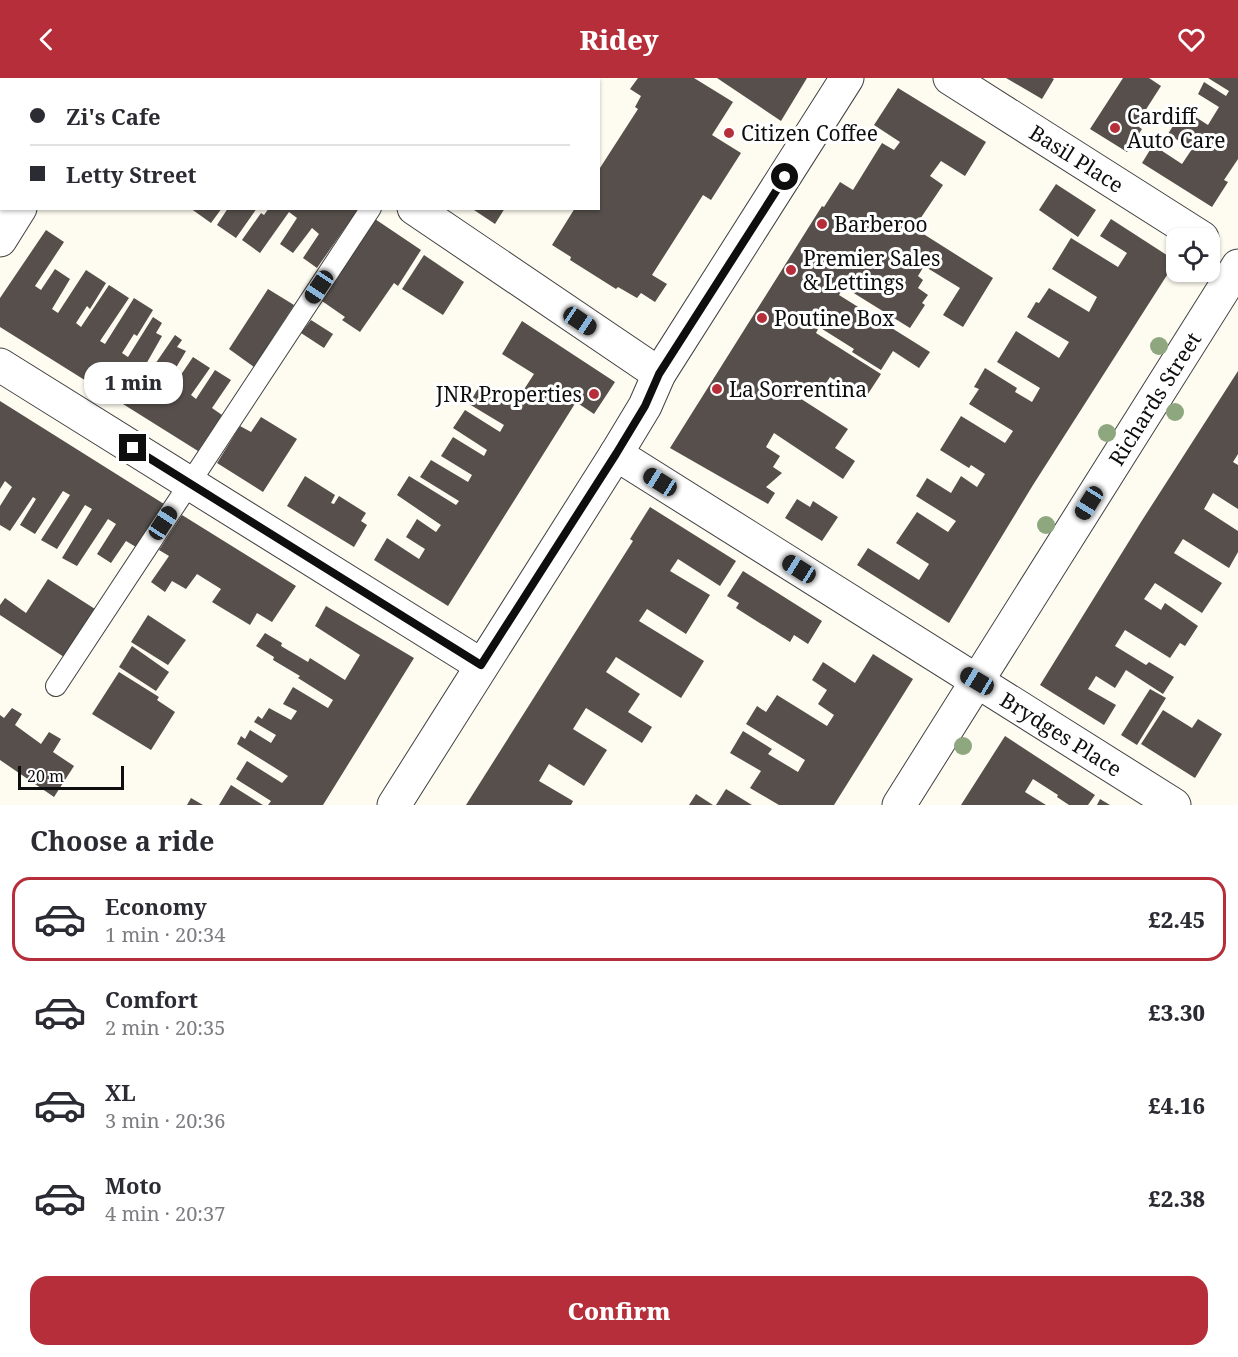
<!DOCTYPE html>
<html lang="en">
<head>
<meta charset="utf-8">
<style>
	body { margin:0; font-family:"Noto Serif",serif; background:#f7f7f7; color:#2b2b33; height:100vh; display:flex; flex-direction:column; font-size:22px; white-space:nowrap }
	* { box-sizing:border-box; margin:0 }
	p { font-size:20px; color:#7c7c81 }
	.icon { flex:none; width:33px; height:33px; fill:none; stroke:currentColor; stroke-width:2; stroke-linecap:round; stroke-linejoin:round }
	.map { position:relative; height:727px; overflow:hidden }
	.panel { display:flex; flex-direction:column; background:#fff; flex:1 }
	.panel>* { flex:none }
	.banner { position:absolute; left:0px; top:0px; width:600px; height:132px; box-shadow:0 2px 4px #0004; display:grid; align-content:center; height:132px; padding:0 30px; background:#fff }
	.controls { position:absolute; left:1166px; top:150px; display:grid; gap:12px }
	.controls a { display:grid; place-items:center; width:54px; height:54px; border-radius:12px; background:#fff; box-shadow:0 2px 4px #0004; font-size:30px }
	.scale { position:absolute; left:18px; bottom:15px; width:106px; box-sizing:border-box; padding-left:6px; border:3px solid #0e0e0e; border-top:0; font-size:16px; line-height:21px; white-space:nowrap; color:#0e0e0e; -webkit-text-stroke:4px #fff; paint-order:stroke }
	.end { position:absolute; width:27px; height:27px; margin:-14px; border:8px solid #0e0e0e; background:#fff; box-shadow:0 0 0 3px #fff }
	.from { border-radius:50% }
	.bubble { position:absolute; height:42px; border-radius:18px; background:#fff; box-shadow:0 2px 4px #0004; font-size:20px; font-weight:800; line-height:42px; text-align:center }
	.car { position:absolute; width:18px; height:36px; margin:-18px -9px; border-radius:8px; box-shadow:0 0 4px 2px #0007; background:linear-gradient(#222 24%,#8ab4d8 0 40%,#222 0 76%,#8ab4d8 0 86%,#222 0) }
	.banner b { display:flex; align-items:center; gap:21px; height:57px; font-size:22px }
	.banner b+b { border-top:2px solid #e1e1e2 }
	.banner i { width:15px; height:15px; background:#2b2b33 }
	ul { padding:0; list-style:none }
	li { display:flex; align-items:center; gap:18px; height:84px; margin:0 12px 9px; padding:0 18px; border:3px solid transparent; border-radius:18px }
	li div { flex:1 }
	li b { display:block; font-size:22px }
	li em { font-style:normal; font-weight:800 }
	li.on { border-color:#b62e3a }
	li>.icon { width:54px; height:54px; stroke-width:1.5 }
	h2 { padding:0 30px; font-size:27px; line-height:72px }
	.button { display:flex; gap:12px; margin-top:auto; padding:12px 30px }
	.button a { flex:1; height:69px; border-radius:18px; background:#b62e3a; color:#fff; font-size:24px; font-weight:800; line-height:69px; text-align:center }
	header { display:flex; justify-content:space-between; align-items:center; height:78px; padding:0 30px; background:#b62e3a; color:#fff; font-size:27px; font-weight:800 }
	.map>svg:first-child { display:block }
	.building { fill:#564f4b }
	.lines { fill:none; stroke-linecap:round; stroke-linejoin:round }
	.lane-casing { stroke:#414141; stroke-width:22 }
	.street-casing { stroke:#414141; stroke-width:35 }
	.lane { stroke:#fff; stroke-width:20 }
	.street { stroke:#fff; stroke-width:33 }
	.tree { fill:#8ea77f }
	.route { stroke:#0e0e0e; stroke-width:8 }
	.poi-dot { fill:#b62e3a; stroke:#fff; stroke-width:2 }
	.labels { text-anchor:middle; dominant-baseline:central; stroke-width:6; stroke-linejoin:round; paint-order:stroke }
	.poi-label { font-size:21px; fill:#0e0e0e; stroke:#fff; text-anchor:start }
	.street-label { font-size:21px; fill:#0e0e0e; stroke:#fff }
</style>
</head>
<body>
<header><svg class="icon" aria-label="back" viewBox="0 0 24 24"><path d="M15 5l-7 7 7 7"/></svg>Ridey<svg class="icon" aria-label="heart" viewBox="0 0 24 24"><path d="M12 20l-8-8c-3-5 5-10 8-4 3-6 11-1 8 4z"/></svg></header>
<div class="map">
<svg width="1238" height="727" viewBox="0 0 1238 727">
	<rect width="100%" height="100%" fill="#fefbf0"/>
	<g class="building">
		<polygon points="638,0 694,0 733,24 712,57 741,75 711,122 703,117 652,197 667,206 655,224 641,215 637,220 618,209 616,211 570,182 571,179 552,167 575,130 598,130 598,93 638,31 635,29 641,18 630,11"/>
		<polygon points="717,0 807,0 781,43"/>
		<polygon points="1006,0 1052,0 1054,1 1042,21"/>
		<polygon points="1123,0 1149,0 1161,8 1136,47 1142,51 1127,74 1090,51"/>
		<polygon points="1208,0 1238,0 1238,81 1224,102 1228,104 1212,129 1142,85 1153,67 1182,86 1192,71 1168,56 1176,43 1183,31 1208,47 1219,29 1198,16 1204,4 1226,18 1229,13"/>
		<polygon points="898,10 986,64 965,98 941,83 930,98 943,107 914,150 993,200 963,249 943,237 960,210 924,188 918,198 923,202 918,210 928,217 922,225 925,227 910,250 844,209 839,217 930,274 919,290 893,273 881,292 852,274 854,271 819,249 816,255 881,296 864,322 830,299 819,317 796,302 792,308 798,313 795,317 848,351 835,370 855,383 843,401 774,355 766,369 780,378 773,389 782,395 766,409 775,415 768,426 670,370 822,128 824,129 840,104 853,112 882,65 894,72 900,64 874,47"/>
		<polygon points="1056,106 1096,132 1078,159 1039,132"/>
		<polygon points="190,130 222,130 211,145"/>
		<polygon points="228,130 257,130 236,160 217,147"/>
		<polygon points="269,130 359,130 317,190 303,180 319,156 312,150 293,175 280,166 297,140 289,134 260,175 242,162 261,135 264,137"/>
		<polygon points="471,130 505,130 495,146"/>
		<polygon points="375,141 421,172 398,208 394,205 360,254 342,242 345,239 322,223"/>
		<polygon points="1111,141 1176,183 1033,407 949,545 857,487 868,470 919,502 929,486 896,465 917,434 948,454 956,443 916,418 927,400 951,415 961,398 977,409 985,396 971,387 969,390 940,372 961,338 1005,365 1013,353 969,326 979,311 974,309 985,290 1017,310 1015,314 1032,324 1040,310 997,284 1016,253 1059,280 1069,264 1027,239 1036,224 1039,225 1049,210 1089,234 1097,219 1052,191 1071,160 1118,189 1127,175 1100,158"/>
		<polygon points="46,152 64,164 35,208 41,212 55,191 70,201 52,231 58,235 86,192 106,205 90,231 87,228 76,245 81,249 109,207 129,220 100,263 105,266 134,220 153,232 137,258 134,256 122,275 128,279 153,239 162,245 156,255 162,258 145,288 151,292 175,257 182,262 177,269 186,273 168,303 174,307 193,279 210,290 191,317 196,321 215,292 231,302 212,330 222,337 198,373 0,249 0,220"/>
		<polygon points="424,177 464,204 443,237 402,211"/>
		<polygon points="268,211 294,227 254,289 229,271"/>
		<polygon points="311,242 333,256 324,270 301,255"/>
		<polygon points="522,243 615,304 594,336 576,324 448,528 374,482 387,460 419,481 425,471 406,459 417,441 436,454 441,447 397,417 409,398 456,427 459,423 420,399 431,382 468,404 472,397 441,378 453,359 484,378 487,372 453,350 465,332 500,354 504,347 469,326 480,307 514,327 534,296 502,276"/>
		<polygon points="1238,293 1238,376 1233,384 1238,387 1238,431 1213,415 1204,431 1238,453 1238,474 1229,490 1183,461 1174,475 1222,505 1202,535 1155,505 1144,521 1161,532 1165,525 1198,548 1185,568 1180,565 1170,580 1125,552 1115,568 1146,587 1149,584 1174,599 1163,616 1126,592 1115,610 1096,598 1088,611 1116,627 1104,647 1040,607 1141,444"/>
		<polygon points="0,323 164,426 136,469 126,463 111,485 97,476 116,446 108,441 77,488 62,480 92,431 85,427 57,471 41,462 70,417 63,413 35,456 20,447 36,421 33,419 10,453 0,447 0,428 12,409 5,403 0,411"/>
		<polygon points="261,339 297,361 263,414 217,385 240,348 251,354"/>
		<polygon points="305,398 335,417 331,425 334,426 339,418 366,435 361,443 367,447 354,469 287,428"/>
		<polygon points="797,421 810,429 813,423 838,439 822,463 785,440"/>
		<polygon points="650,429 736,483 720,508 678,481 670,493 710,517 686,556 647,531 639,543 704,583 681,620 616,579 606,594 640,616 628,634 652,649 642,665 586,630 573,651 607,672 584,708 549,686 539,703 573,723 571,727 466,727 633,463 630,461"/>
		<polygon points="182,437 296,508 272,544 257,535 250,547 212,524 221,511 197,496 186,511 172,503 165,514 151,504 169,478 159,472"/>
		<polygon points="743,493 822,543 808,566 794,557 790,564 736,530 739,525 727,518"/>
		<polygon points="48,501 95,531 64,579 0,537 0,527 5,520 26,535"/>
		<polygon points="326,528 414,580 323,727 268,727 271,723 236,701 247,683 282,705 288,698 237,666 241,658 245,661 250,652 271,665 276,657 254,644 258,638 262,641 269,630 291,642 297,633 283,626 293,609 328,630 333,622 298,600 300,598 273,582 274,579 256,568 265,555 282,565 281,568 308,584 310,580 345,602 360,577 315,548"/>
		<polygon points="148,537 186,562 168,587 131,564"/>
		<polygon points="132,568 169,594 156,613 119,589"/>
		<polygon points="873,576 913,601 834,727 779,727 750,710 761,693 730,675 743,653 772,671 768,676 798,694 805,682 746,646 757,628 766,634 777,617 827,648 834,637 818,626 827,612 812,602 823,584 855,605"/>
		<polygon points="119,594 159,619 157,622 175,634 151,672 92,636"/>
		<polygon points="1150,611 1166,620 1137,667 1121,657"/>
		<polygon points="12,630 22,636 15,647 41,666 49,654 61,661 53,674 74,688 54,719 0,682 0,637 4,640"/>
		<polygon points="1163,632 1192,650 1198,641 1222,656 1195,700 1141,666"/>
		<polygon points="1005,658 1095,717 1088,727 1069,727 1057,719 1058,717 1033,701 1025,714 1046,727 961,727"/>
		<polygon points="231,707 263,727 219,727"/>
		<polygon points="726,711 752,727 716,727"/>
		<polygon points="696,716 713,727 689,727"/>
		<polygon points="191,720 203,727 187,727"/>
		<polygon points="1100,721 1110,727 1097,727"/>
	</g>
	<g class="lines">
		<g class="lane-casing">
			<polyline id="lane" points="56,608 371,130"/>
		</g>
		<g class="street-casing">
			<g id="street">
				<polyline points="225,0 227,2"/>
				<path id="s1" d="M950 0 1202 160"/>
				<polyline points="103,2 104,0"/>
				<polyline points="414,130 659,296"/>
				<polyline points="0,162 20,130"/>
				<polyline points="0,287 481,587"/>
				<path id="s2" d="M616 376 1174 727"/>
				<polyline points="394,727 616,376 645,328 659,296 847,0"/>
				<path id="s3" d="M899 727 1238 188"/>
			</g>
		</g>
		<use href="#lane" class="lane"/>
		<use href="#street" class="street"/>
	</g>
	<g class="tree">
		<circle cx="1159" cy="268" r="9"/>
		<circle cx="1175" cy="334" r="9"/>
		<circle cx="1107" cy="355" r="9"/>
		<circle cx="1046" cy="447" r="9"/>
		<circle cx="963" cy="668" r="9"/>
	</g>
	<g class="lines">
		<polyline class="route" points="133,370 481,587 616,376 645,328 659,296 785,99"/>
	</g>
	<g class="poi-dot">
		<circle cx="1115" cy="50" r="6"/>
		<circle cx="729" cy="55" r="6"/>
		<circle cx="822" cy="146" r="6"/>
		<circle cx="791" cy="192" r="6"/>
		<circle cx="762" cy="240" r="6"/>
		<circle cx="717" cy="311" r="6"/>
		<circle cx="594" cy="316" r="6"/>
	</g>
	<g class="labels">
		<g class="poi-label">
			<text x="1127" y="38">Cardiff<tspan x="1127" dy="24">Auto Care</tspan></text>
			<text x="741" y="55">Citizen Coffee</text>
			<text x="834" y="146">Barberoo</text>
			<text x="803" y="180">Premier Sales<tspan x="803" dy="24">&amp; Lettings</tspan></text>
			<text x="774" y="240">Poutine Box</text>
			<text x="729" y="311">La Sorrentina</text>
			<text x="582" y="316" text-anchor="end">JNR Properties</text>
		</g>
		<g class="street-label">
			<text stroke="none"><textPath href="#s1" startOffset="150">Basil Place</textPath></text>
			<text stroke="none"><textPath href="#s3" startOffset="480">Richards Street</textPath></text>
			<text stroke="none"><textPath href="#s2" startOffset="526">Brydges Place</textPath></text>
		</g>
	</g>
</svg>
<div class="controls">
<a><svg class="icon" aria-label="locate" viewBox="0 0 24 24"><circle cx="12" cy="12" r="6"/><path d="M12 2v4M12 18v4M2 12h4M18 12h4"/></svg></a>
</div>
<div class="scale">20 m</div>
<i class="end from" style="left:785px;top:99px"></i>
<i class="end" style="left:133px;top:370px"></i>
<div class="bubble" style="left:84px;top:284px;width:99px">1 min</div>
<i class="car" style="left:319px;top:209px;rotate:214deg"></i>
<i class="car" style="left:580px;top:243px;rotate:124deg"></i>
<i class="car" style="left:660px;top:404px;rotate:302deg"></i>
<i class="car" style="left:1089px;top:425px;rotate:212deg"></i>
<i class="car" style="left:163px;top:445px;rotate:33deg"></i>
<i class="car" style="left:799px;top:491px;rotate:302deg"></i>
<i class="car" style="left:977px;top:603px;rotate:301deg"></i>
<div class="banner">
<b><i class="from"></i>Zi's Cafe</b>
<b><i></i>Letty Street</b>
</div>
</div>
<section class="panel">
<h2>Choose a ride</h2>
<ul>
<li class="on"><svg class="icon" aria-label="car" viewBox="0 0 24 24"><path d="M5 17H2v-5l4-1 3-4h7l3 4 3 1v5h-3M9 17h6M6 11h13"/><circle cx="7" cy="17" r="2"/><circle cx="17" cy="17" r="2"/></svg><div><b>Economy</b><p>1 min · 20:34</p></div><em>£2.45</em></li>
<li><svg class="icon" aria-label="car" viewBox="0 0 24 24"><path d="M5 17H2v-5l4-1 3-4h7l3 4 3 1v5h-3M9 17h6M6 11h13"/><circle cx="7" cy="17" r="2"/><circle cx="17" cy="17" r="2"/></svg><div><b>Comfort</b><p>2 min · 20:35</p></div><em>£3.30</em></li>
<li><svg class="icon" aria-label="car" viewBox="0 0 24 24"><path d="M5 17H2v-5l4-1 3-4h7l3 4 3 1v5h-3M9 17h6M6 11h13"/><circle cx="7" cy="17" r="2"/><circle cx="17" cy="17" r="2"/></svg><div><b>XL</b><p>3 min · 20:36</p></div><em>£4.16</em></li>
<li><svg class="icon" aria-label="car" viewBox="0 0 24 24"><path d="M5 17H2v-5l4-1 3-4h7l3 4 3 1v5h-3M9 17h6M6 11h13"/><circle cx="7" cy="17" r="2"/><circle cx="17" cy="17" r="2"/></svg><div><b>Moto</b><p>4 min · 20:37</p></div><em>£2.38</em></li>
</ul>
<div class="button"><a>Confirm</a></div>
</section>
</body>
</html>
